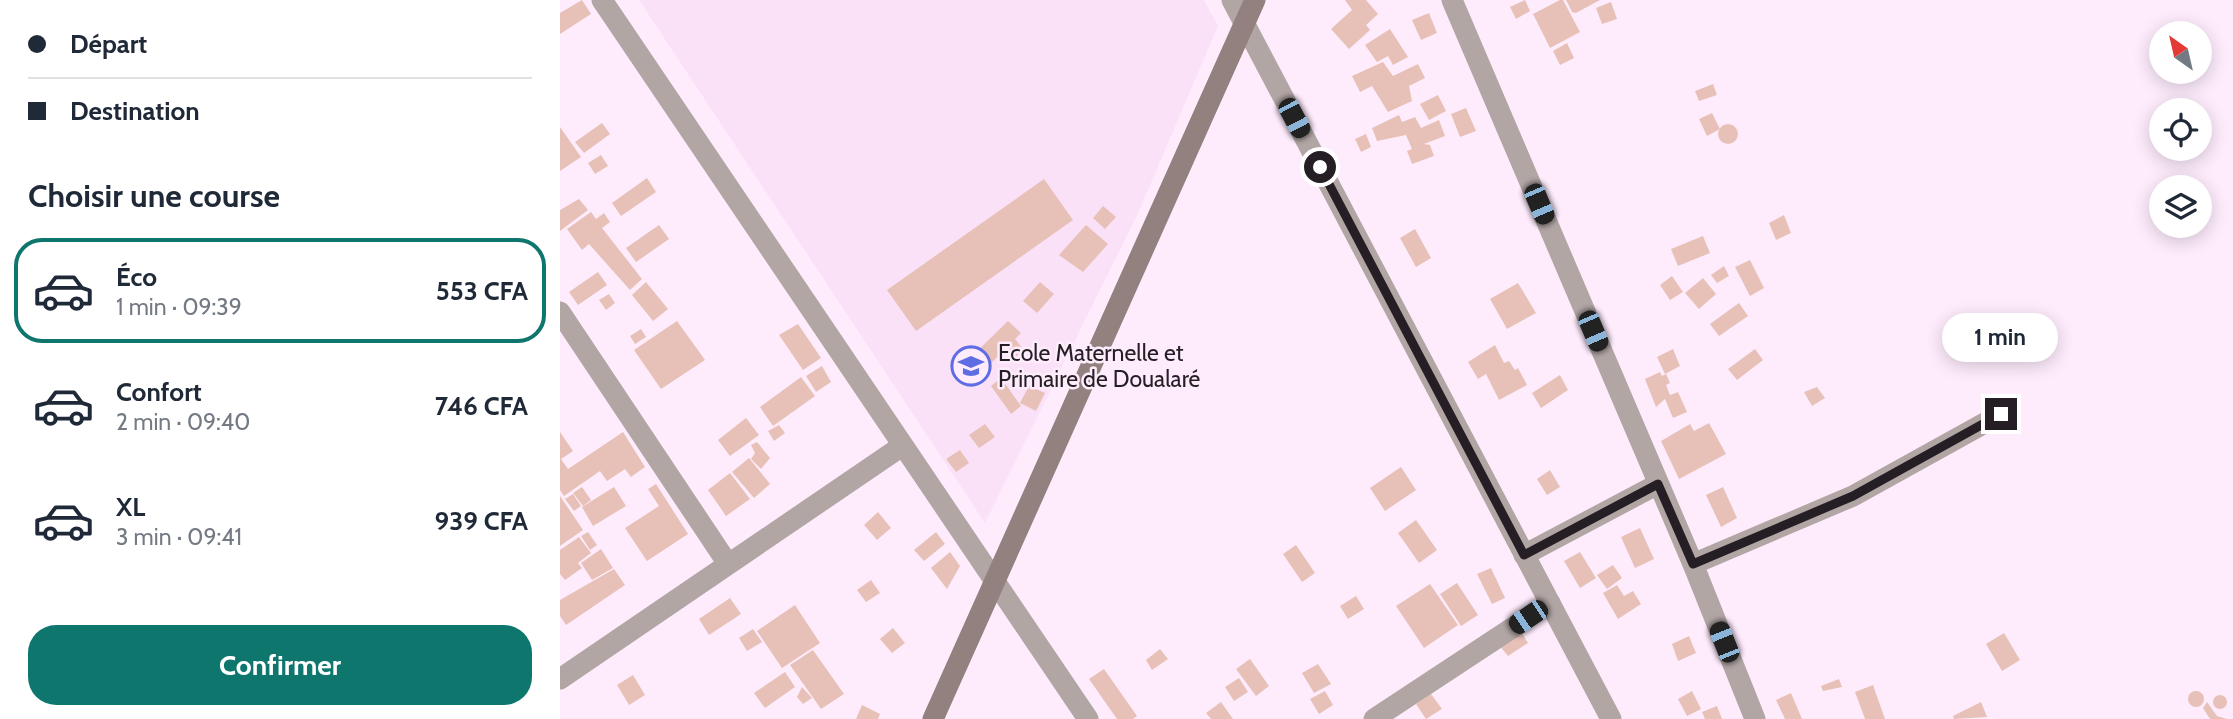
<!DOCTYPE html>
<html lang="fr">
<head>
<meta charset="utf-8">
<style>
	body { margin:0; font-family:Cabin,sans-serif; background:#f2f2f3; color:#1f2937; height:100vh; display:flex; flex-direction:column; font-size:26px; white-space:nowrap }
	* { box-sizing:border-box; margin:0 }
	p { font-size:23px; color:#747a83 }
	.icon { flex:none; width:38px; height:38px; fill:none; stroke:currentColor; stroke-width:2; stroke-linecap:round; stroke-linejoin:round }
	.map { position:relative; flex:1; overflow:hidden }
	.details { display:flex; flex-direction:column; background:#fff; width:560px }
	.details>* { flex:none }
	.hud { display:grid; align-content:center; height:154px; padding:0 28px; background:#fff }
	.needle { width:46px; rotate:326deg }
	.fabs { position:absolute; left:1589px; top:21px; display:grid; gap:14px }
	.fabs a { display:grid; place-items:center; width:63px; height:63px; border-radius:50%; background:#fff; box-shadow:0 4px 18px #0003; font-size:35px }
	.end { position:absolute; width:32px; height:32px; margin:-16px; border:9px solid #251f25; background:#fff; box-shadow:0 0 0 4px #fff }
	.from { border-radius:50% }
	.bubble { position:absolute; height:49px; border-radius:24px; background:#fff; box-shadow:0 4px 18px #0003; font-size:23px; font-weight:700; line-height:49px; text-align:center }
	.car { position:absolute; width:21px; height:42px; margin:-21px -10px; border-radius:9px; box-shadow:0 0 5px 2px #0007; background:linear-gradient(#222 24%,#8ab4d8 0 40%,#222 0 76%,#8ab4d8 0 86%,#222 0) }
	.hud b { display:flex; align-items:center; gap:24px; height:66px; font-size:26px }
	.hud b+b { border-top:2px solid #e0e1e3 }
	.hud i { width:18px; height:18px; background:#1f2937 }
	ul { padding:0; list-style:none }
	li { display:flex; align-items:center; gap:21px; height:105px; margin:0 14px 10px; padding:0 14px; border:4px solid transparent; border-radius:28px }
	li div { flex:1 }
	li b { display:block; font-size:26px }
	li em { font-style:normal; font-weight:700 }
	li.current { border-color:#0f766e }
	li>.icon { width:63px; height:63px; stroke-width:1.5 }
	h2 { padding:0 28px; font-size:32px; line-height:84px }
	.button { display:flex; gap:14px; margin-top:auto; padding:14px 28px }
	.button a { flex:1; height:80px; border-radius:28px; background:#0f766e; color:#fff; font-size:28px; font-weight:700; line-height:80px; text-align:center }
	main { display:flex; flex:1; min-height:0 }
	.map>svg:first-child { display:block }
	.built { fill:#fae1f8 }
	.building { fill:#e7c1b7 }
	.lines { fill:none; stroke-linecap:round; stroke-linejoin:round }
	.street { stroke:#b2a6a5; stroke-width:21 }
	.secondary { stroke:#92817f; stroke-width:21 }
	.route { stroke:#251f25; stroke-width:9 }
	.labels { text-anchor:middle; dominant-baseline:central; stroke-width:5; stroke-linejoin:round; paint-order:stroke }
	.poi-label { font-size:23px; fill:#251f25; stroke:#feecfd; text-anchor:start }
</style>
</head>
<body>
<main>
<section class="details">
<div class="hud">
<b><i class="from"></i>Départ</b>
<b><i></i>Destination</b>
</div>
<h2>Choisir une course</h2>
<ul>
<li class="current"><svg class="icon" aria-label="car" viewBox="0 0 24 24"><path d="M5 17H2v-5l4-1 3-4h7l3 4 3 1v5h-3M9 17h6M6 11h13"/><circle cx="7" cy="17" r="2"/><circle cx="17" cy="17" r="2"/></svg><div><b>Éco</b><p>1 min · 09:39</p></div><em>553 CFA</em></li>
<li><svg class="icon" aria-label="car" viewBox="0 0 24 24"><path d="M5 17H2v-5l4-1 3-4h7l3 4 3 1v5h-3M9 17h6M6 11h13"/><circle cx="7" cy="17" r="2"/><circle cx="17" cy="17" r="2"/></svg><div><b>Confort</b><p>2 min · 09:40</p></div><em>746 CFA</em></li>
<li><svg class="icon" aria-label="car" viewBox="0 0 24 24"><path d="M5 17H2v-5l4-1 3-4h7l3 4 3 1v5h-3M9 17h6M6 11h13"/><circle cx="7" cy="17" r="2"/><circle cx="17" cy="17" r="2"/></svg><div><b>XL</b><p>3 min · 09:41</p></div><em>939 CFA</em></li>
</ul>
<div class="button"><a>Confirmer</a></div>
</section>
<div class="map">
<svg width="1673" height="719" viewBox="0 0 1673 719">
	<rect width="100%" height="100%" fill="#feecfd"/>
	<polygon class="built" points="79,0 644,0 658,26 580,209 425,523"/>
	<g class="building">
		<polygon points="22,0 31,14 0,34 0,13"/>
		<polygon points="785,0 806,0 818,14 806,25 810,30 789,49 771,29 792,10"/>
		<polygon points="965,0 970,11 956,19 950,7"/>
		<polygon points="1000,0 1003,0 1020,32 990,48 973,14"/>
		<polygon points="1006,0 1040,0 1016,13 1012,12"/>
		<polygon points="1051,2 1057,19 1042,24 1036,8"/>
		<polygon points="869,13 877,33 861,40 852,20"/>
		<polygon points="830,29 848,57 833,65 828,56 817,62 805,45"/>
		<polygon points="1007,43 1014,58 1000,65 993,51"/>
		<polygon points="823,62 833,76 858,64 865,78 849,86 852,101 828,112 812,86 800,92 792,76"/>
		<polygon points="1153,84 1157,95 1139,101 1135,91"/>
		<polygon points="878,95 886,111 869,120 860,104"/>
		<polygon points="906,108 916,131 900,137 891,114"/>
		<polygon points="1152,113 1160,129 1147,136 1139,119"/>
		<polygon points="839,115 842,122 855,117 861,128 879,120 885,136 864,144 870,145 874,156 852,164 847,151 852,149 846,135 817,141 812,128"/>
		<polygon points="42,123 50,134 24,153 15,142"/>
		<circle cx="1168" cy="134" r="10"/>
		<polygon points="0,127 21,157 0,171"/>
		<polygon points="806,134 811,147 801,152 795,139"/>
		<polygon points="41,155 48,166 35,174 28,163"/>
		<polygon points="87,178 96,192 61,216 52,203"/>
		<polygon points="484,179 513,220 356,331 327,290"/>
		<polygon points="19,199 28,210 0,231 0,210"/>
		<polygon points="543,206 556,217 545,229 533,218"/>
		<polygon points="31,212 36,219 44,213 50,222 42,228 82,279 70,290 29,244 22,250 7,229"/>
		<polygon points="1224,215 1231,233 1216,240 1209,223"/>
		<polygon points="99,225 109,239 76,262 66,248"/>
		<polygon points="526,225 548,244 523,272 499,255"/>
		<polygon points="855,229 871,258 856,267 840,238"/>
		<polygon points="1143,236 1150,253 1118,266 1111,249"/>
		<polygon points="1190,260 1204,288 1190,296 1175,267"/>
		<polygon points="1164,266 1169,276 1157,283 1151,275"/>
		<polygon points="38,272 47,285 18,305 9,292"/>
		<polygon points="1112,276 1123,292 1110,300 1100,285"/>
		<polygon points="1143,278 1156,294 1139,309 1125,293"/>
		<polygon points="86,282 108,309 93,321 72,295"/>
		<polygon points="480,282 494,294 477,313 463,301"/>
		<polygon points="958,283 976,313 947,329 930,299"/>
		<polygon points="49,294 55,303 46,310 39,300"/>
		<polygon points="1179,303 1188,316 1159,336 1150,324"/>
		<polygon points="117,321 145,360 101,389 74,350"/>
		<polygon points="448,321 461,333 455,339 463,349 453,360 445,350 419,374 408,360"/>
		<polygon points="238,324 261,358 243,370 219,335"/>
		<polygon points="81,329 86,337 75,344 70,336"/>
		<polygon points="935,345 944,363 949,361 955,370 958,368 967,385 939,400 926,374 918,379 908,362"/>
		<polygon points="1113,349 1120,366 1105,374 1097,357"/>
		<polygon points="1195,349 1203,360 1177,380 1168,369"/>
		<polygon points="262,366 271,382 256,392 246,376"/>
		<polygon points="1100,372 1102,376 1106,374 1110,383 1106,385 1110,395 1118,392 1127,412 1113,418 1105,399 1096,407 1085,379"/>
		<polygon points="1000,375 1008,390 981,408 972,393"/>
		<polygon points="241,377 255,396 213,426 200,407"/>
		<polygon points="441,378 461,406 451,414 431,386"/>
		<polygon points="469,386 485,393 476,411 460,403"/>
		<polygon points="1257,387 1265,398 1252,406 1244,392"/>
		<polygon points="186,418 199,435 170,456 158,440"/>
		<polygon points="1149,423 1166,454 1119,479 1101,441 1130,424 1134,431"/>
		<polygon points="425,424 435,437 419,448 409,435"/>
		<polygon points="219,425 225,433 214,441 208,431"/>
		<polygon points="0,432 13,451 1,459 8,469 63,432 85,467 71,477 65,469 47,481 40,471 4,496 0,490"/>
		<polygon points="197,442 210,458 201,469 191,459 195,453 191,445"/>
		<polygon points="400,450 409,463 396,472 386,459"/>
		<polygon points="189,458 210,484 194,498 172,472"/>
		<polygon points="841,467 856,490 825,511 810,488"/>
		<polygon points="990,470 1000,487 987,495 977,479"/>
		<polygon points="170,473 190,499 166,516 148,490"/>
		<polygon points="96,484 128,534 87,561 65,528 99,506 88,489"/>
		<polygon points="22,487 31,500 23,506 13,493"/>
		<polygon points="54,487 66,506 33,526 22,507"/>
		<polygon points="1163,487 1177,518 1161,527 1146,495"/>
		<polygon points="13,494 21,506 14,511 5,499"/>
		<polygon points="0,496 23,530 0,546"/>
		<polygon points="318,512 331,528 317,540 304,525"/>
		<polygon points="856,520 877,550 859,563 838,533"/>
		<polygon points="1080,528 1094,559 1075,568 1061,537"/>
		<polygon points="28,532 37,545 30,550 21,536"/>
		<polygon points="376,532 385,544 364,561 354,550"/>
		<polygon points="19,537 31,553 18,563 22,568 5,580 0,574 0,550"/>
		<polygon points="736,545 755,573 742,582 723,554"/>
		<polygon points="41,549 53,568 32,580 21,563"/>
		<polygon points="390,552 400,566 387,589 371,568"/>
		<polygon points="1020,552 1036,578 1020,588 1004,561"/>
		<polygon points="1053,565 1062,578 1047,589 1037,575"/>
		<polygon points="931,568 945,598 932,604 917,574"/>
		<polygon points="54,569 65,585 6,625 0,616 0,600"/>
		<polygon points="311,580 320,593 306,602 297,590"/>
		<polygon points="897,583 918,615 901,626 880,594"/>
		<polygon points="870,584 898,625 864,648 836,606"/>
		<polygon points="1057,585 1064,596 1073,591 1081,604 1058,619 1043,593"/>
		<polygon points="796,596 804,609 788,619 780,606"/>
		<polygon points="170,598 181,614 149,635 139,619"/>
		<polygon points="235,605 260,643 222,668 197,631"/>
		<polygon points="333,628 345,643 332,653 320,639"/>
		<polygon points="193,629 202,642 187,651 179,638"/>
		<polygon points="960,630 968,643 948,656 939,645"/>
		<polygon points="1444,633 1460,660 1442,671 1426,644"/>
		<polygon points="1129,636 1136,653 1118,661 1112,644"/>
		<polygon points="600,649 608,659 592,670 586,660"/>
		<polygon points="253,650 284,694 261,709 230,665"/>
		<polygon points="690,659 709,686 696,696 676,669"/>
		<polygon points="758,664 771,684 754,693 742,673"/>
		<polygon points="544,669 577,716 573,719 557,719 529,679"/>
		<polygon points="225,672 235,687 205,708 194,693"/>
		<polygon points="73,675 85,695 69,705 57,685"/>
		<polygon points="679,678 688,692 674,701 665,687"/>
		<polygon points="1279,679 1282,687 1263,691 1261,686"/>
		<polygon points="1313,685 1325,719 1305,719 1295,692"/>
		<polygon points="242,687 252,698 243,704 237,697"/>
		<circle cx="1636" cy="699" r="8"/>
		<polygon points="765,691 773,705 759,714 750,699"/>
		<polygon points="1132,691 1141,709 1127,716 1118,699"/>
		<polygon points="1231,693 1242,719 1225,719 1216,700"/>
		<polygon points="871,694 882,709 866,719 856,704"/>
		<circle cx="1660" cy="702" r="7"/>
		<polygon points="661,702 673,719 651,719 646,713"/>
		<polygon points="1421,702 1427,717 1394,719 1393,716"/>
		<polygon points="1647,702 1657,716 1667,719 1650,719 1643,708"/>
		<polygon points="302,705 320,714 318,719 296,719"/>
		<polygon points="1157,706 1162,719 1145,719 1142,712"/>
	</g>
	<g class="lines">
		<g class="street">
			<polyline points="42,0 528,719"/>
			<polyline points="672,0 1051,719"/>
			<polyline points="892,0 1133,564 1195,719"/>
			<polyline points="0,312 168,564"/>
			<polyline points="964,555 1098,484"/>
			<polyline points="1133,564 1293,496 1441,414"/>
			<polyline points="0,679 342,446"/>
			<polyline points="814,719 990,603"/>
		</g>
		<polyline class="secondary" points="373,719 695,0"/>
	</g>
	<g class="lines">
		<polyline class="route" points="760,167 964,555 1098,484 1133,564 1293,496 1441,414"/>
	</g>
	<defs>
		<g id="school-ring" transform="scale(2.0125)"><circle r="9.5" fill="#feecfd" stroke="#5f6de5" stroke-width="1.5"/><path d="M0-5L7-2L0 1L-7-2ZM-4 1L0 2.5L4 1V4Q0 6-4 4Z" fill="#5f6de5"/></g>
	</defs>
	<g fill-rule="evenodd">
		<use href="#school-ring" x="411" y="366"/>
	</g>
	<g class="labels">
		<g class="poi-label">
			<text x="438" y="353">Ecole Maternelle et<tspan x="438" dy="26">Primaire de Doualaré</tspan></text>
		</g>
	</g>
</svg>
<div class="fabs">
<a><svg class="needle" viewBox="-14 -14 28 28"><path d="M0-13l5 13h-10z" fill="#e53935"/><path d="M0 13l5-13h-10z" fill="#747a83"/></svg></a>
<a><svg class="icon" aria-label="locate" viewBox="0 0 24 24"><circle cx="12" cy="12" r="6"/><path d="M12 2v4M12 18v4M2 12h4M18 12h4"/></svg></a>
<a><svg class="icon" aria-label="layers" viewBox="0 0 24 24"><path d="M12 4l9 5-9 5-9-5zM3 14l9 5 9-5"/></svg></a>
</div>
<i class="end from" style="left:760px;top:167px"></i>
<i class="end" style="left:1441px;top:414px"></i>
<div class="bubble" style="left:1382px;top:313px;width:116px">1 min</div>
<i class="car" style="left:734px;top:118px;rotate:152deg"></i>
<i class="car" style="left:979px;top:204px;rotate:157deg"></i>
<i class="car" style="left:1033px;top:331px;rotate:157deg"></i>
<i class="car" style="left:968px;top:617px;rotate:236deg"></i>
<i class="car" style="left:1164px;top:642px;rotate:338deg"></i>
</div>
</main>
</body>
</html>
